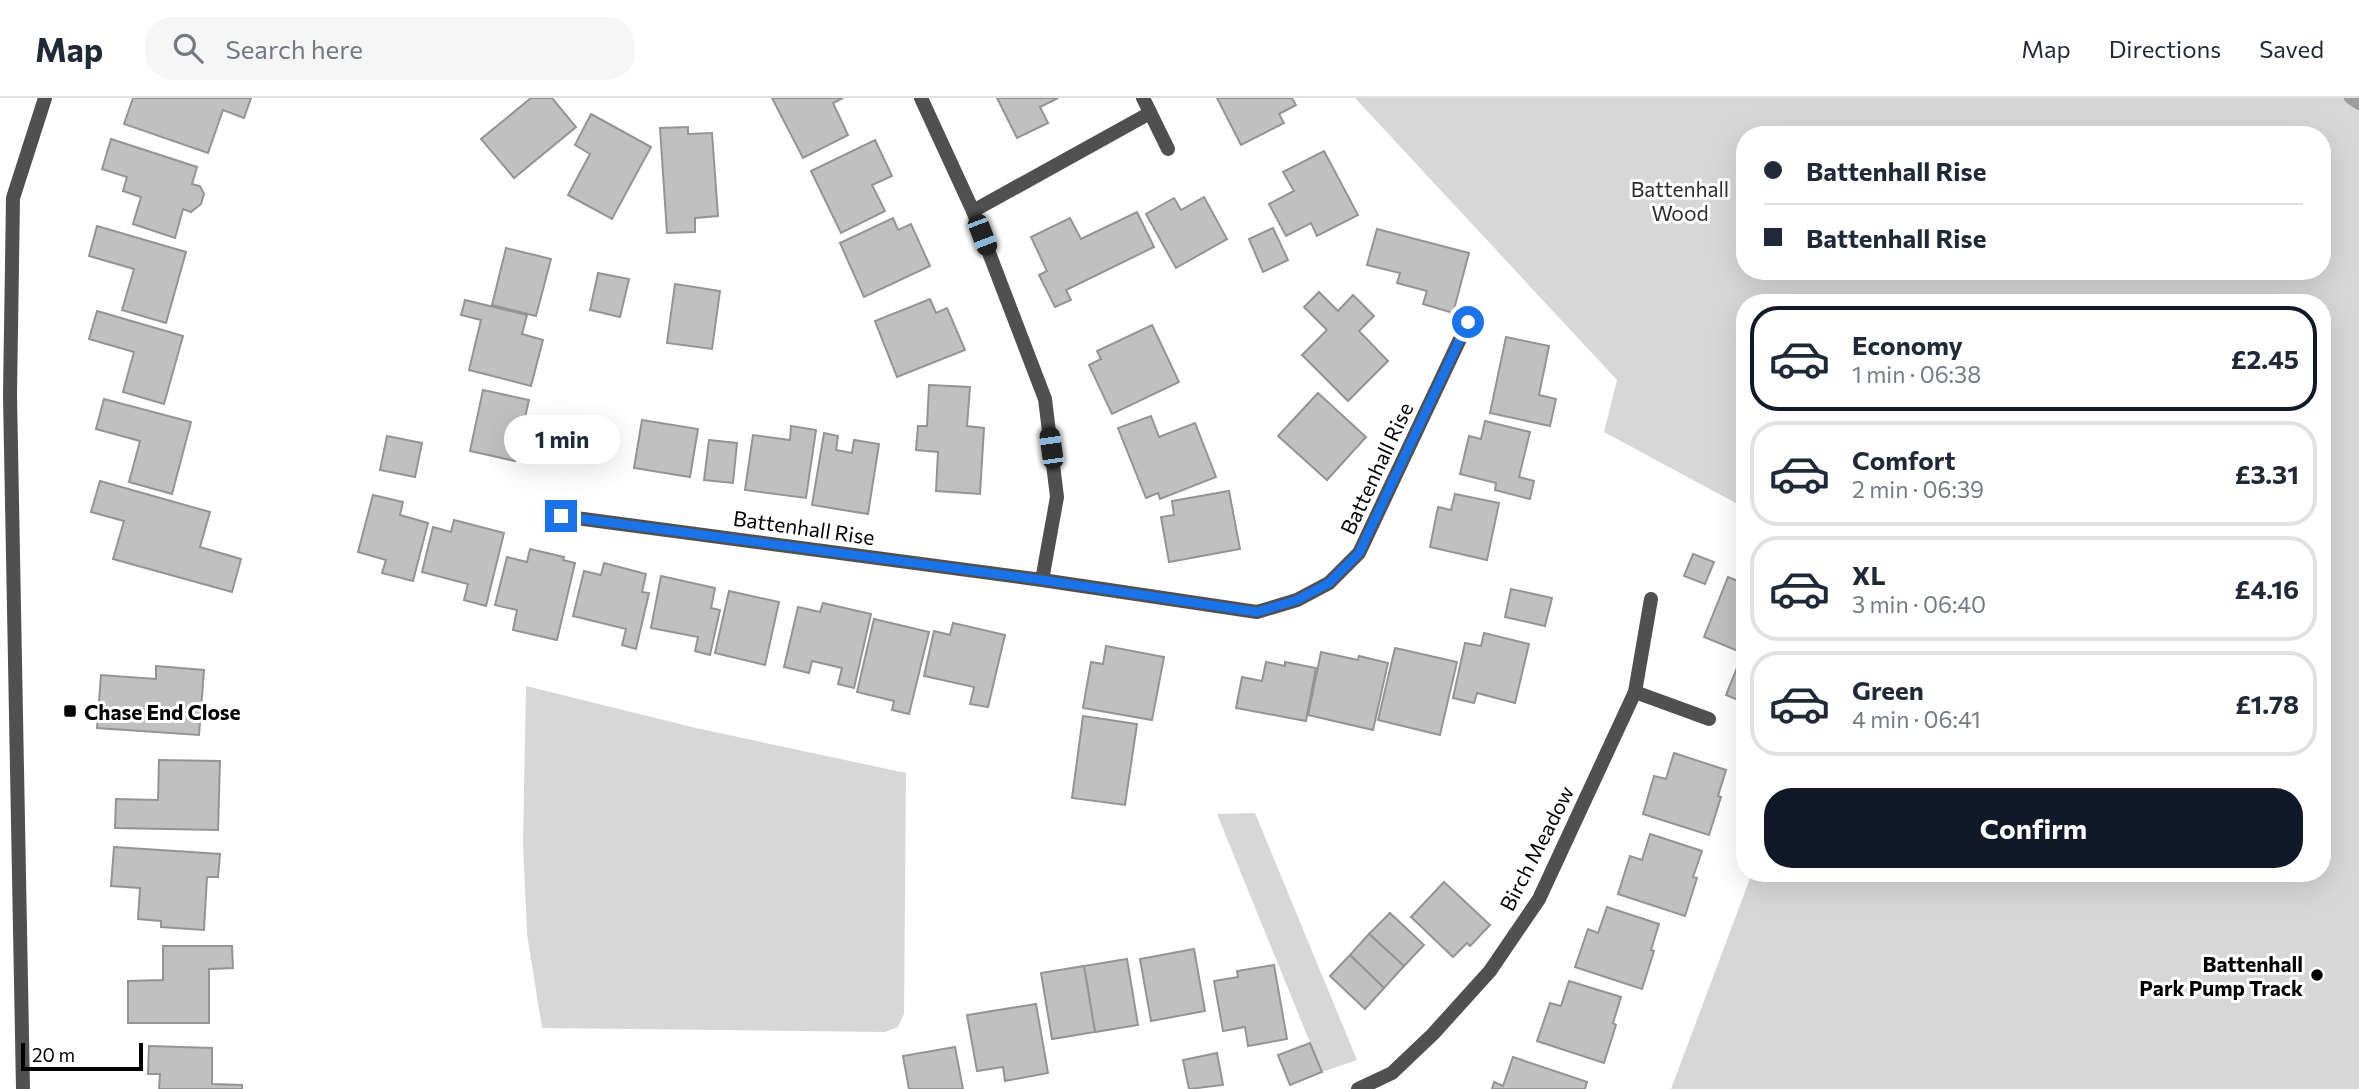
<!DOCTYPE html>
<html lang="en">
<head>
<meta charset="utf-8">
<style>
	body { margin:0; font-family:Commissioner,sans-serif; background:#f6f6f7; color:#1f2937; height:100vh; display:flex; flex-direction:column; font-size:26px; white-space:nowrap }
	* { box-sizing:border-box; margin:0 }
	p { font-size:23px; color:#747a83 }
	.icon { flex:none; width:38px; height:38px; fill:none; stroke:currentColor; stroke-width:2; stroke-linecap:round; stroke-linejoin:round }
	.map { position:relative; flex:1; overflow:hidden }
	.details { position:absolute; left:1736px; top:196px; width:595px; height:588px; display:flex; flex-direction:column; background:#fff; border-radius:28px; box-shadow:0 7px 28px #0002 }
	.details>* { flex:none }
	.top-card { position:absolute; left:1736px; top:28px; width:595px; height:154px; border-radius:28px; box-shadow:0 7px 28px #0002; display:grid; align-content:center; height:154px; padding:0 28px; background:#fff }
	.scale { position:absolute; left:21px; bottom:18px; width:122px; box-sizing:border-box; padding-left:7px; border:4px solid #000; border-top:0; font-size:19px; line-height:24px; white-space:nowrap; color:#000; -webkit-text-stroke:5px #fff; paint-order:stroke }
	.end { position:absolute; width:32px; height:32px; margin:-16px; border:9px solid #1a73e8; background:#fff; box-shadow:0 0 0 4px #fff }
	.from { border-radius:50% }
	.bubble { position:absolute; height:49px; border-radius:24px; background:#fff; box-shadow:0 7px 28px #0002; font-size:23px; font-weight:700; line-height:49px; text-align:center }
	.car { position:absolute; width:21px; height:42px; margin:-21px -10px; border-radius:9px; box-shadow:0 0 5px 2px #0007; background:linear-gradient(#222 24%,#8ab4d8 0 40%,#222 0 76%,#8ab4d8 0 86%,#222 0) }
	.top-card b { display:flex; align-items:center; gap:24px; height:66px; font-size:26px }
	.top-card b+b { border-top:2px solid #e0e1e3 }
	.top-card i { width:18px; height:18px; background:#1f2937 }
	ul { padding:12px 0 0; list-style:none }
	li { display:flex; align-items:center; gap:21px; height:105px; margin:0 14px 10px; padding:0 14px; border:4px solid #e0e1e3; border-radius:28px }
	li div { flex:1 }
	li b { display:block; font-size:26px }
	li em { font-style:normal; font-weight:700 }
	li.current { border-color:#111827 }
	li>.icon { width:63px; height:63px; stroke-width:1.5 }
	.cta { display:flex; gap:14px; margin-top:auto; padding:14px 28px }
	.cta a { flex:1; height:80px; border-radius:28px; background:#111827; color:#fff; font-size:28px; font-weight:700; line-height:80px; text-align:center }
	header { display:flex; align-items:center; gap:42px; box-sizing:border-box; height:98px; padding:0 35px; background:#fff; border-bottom:2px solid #e0e1e3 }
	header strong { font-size:33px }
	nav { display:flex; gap:38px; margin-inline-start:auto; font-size:24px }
	.search { width:490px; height:63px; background:#f6f6f7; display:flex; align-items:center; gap:18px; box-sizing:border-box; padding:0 24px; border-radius:28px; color:#747a83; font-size:26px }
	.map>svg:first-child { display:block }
	.green { fill:#d7d7d7; fill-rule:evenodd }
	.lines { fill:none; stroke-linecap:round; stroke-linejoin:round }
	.stream { stroke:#9e9e9e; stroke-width:12 }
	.building { fill:#c0c0c0; stroke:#949494; stroke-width:2 }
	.street { stroke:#505050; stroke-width:14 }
	.route { stroke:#1a73e8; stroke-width:9 }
	.poi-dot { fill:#000; stroke:#fff; stroke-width:2.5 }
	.labels { text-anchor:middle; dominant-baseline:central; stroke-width:6; stroke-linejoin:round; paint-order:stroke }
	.park-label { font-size:21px; fill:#2e2e2e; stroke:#fff }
	.street-label { font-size:21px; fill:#000; stroke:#fff }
	.poi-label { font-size:21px; font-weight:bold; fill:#000; stroke:#fff; text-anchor:start }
</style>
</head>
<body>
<header>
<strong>Map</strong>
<div class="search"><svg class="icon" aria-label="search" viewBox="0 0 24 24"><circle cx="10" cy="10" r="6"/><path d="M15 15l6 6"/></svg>Search here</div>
<nav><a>Map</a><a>Directions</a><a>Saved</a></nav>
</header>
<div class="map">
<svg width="2359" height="991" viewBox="0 0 2359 991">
	<rect width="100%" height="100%" fill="#fff"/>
	<g class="green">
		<path d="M1355 0H2359V991H1671L1752 775H2322V205H1745V410L1604 334 1617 282ZM1745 37H2322V173H1745Z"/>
		<polygon points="526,588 696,630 906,675 904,916 898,929 885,934 542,930 527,836 523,746"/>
		<polygon points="1255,715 1357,962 1322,974 1217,716"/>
	</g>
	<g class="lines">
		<polyline class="stream" points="2350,0 2359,6"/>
	</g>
	<g class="building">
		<polygon points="133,0 251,0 244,20 223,12 208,55 124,26"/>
		<polygon points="531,0 552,0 576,29 514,80 481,41"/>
		<polygon points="772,0 843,0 833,5 848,37 803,60"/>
		<polygon points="997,0 1058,0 1040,9 1048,25 1017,40"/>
		<polygon points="1217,0 1292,0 1296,7 1279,16 1284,25 1241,47"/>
		<polygon points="591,16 651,49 612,121 568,97 590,56 575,47"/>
		<polygon points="688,29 688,36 712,35 718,118 695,120 695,134 667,135 660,30"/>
		<polygon points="111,41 197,69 192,86 200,88 204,96 201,106 191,114 183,111 175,140 133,126 141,99 123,93 127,79 102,71"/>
		<polygon points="875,42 892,78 872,87 885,113 841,135 811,73"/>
		<polygon points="1324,53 1358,117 1317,138 1311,125 1286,138 1269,106 1294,93 1283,74"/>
		<polygon points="1204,99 1227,141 1176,170 1146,116 1174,100 1181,112"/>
		<polygon points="1137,114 1154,149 1066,192 1071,202 1055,209 1039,177 1047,173 1031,139 1070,120 1081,141"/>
		<polygon points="893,120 898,132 911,126 930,168 864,199 840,145"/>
		<polygon points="97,128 186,154 166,225 122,212 134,171 89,158"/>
		<polygon points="1273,130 1288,162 1263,174 1249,141"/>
		<polygon points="1377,131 1469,155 1453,215 1423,206 1427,193 1397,185 1400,175 1367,167"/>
		<polygon points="506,150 551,161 536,218 492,207"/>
		<polygon points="598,175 629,181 620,219 590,212"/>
		<polygon points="675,186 720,193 712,251 667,245"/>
		<polygon points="1319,194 1338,213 1353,197 1374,218 1359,233 1388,263 1348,303 1302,257 1327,232 1304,209"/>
		<polygon points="930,201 936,215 947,210 965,252 897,279 875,223"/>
		<polygon points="465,202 527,217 522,236 543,242 531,288 469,272 481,222 461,217"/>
		<polygon points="97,213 183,238 164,306 123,294 134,254 89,241"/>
		<polygon points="1152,227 1179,284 1112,316 1089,267 1101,261 1097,253"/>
		<polygon points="1506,239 1549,248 1539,297 1556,301 1550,328 1490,315"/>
		<polygon points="929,287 970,289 967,328 984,330 980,396 936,393 938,354 916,352 918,328 927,328"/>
		<polygon points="483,292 529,302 515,363 470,353"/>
		<polygon points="1318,295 1366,339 1327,382 1278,338"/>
		<polygon points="104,301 191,324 172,396 129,384 140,343 96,331"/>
		<polygon points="1151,318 1159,339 1195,325 1216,379 1160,401 1158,395 1146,400 1118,330"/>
		<polygon points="642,322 698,331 690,379 634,370"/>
		<polygon points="1485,323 1530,334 1519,379 1534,383 1530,401 1495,392 1496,385 1460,376 1469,338 1481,341"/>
		<polygon points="791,328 816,332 806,400 745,392 753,337 790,342"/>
		<polygon points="824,335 838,338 836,352 852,355 854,342 879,346 868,416 812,407"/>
		<polygon points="387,338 422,345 415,379 380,372"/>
		<polygon points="709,342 737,345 733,385 704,382"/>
		<polygon points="100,383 210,414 200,449 241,461 232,494 113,461 124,423 91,414"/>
		<polygon points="1229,393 1240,451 1169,464 1161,419 1174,417 1172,403"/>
		<polygon points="1455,396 1499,405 1487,462 1430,449 1438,409 1451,412"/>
		<polygon points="373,397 403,404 400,417 428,425 413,483 382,475 386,462 358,454"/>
		<polygon points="454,422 504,435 486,508 464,502 468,486 422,474 433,429 451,434"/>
		<polygon points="530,451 564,459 563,462 575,465 557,542 513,532 517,512 495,507 507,459 527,464"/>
		<polygon points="1693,456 1714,464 1705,486 1684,478"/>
		<polygon points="604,465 646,476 642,494 649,495 636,551 622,547 626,531 573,518 584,473 601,477"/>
		<polygon points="661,478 715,490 711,510 720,512 710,557 695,553 698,539 651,530"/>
		<polygon points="1728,479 1745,486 1745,605 1726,597 1743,555 1704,539"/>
		<polygon points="1511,491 1552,500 1545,528 1505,519"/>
		<polygon points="729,493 779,504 765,567 715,555"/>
		<polygon points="823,505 871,516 854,590 838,586 842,570 812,563 809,575 784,569 798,509 820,514"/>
		<polygon points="874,521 929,534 909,616 892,612 894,603 857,594"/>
		<polygon points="953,525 1005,537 988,609 970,606 974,589 924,578 934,533 950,537"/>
		<polygon points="1484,535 1529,546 1515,605 1477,595 1474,605 1453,600 1465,545 1481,548"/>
		<polygon points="1106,548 1164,559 1152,622 1083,610 1091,564 1103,566"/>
		<polygon points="1395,550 1457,564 1440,637 1378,622"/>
		<polygon points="1321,554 1358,562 1359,558 1388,565 1373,632 1308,617"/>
		<polygon points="1266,564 1285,568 1285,564 1316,570 1306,623 1236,610 1242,579 1262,583"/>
		<polygon points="156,568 204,572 199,637 97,630 101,577 156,581"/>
		<polygon points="1083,618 1137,626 1125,707 1072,700"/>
		<polygon points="1674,655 1726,672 1718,698 1721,699 1709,737 1643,716 1654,678 1666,681"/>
		<polygon points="159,662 220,663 218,732 115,730 116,701 158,702"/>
		<polygon points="1650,736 1702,753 1693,779 1697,780 1685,818 1618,796 1630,758 1642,762"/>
		<polygon points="114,749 220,756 218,779 207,779 204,832 161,829 161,823 138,821 140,790 111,788"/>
		<polygon points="1444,784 1490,827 1470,848 1467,845 1453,859 1411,819"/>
		<polygon points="1607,809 1659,826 1651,852 1654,853 1642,891 1575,869 1588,831 1598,835"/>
		<polygon points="1390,815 1424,847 1404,868 1369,836"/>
		<polygon points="1369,836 1404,868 1384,890 1350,857"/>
		<polygon points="163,848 232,848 233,870 209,871 209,925 128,925 128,883 163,882"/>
		<polygon points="1194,851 1205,913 1151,923 1140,861"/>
		<polygon points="1350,857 1384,890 1365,911 1330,878"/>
		<polygon points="1127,861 1138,927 1095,934 1084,868"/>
		<polygon points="1274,867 1287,941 1248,948 1245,929 1223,933 1214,883 1238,879 1237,873"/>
		<polygon points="1084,868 1095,934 1052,941 1041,875"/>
		<polygon points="1569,883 1621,899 1613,925 1616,927 1604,965 1537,943 1550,905 1561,908"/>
		<polygon points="1036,906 1048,975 1005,983 1003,969 977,973 967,917"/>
		<polygon points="1310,945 1322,974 1290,987 1278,957"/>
		<polygon points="149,948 212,950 212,986 242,987 242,991 159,991 160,976 148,976"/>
		<polygon points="955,949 963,991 909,991 903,958"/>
		<polygon points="1217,955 1223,987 1189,991 1183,962"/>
		<polygon points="1513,959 1587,984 1585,991 1492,991 1494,984 1503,988"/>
	</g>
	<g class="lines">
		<g class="street">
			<polyline points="1143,0 1168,51"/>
			<polyline points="973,113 1150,15"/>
			<polyline points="561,418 1042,482 1057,399 1045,301 973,113 921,0"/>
			<polyline points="1042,482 1257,514 1297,502 1329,485 1359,455 1468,224"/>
			<polyline points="1635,594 1709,621"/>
			<polyline points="23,991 10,297 13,100 45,0"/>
			<polyline points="1358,991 1392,975 1433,936 1490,873 1539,801 1635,594 1651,501"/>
		</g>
	</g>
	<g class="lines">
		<polyline class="route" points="561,418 1042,482 1257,514 1297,502 1329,485 1359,455 1468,224"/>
	</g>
	<g class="poi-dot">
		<rect x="63" y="606" width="14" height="14" rx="3.5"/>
		<circle cx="2317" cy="877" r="7"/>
	</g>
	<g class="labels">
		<g class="park-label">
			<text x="1680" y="90">Battenhall<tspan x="1680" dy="24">Wood</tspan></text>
		</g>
		<g class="street-label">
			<text transform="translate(1376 370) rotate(-65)">Battenhall Rise</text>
			<text transform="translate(804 429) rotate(8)">Battenhall Rise</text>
			<text transform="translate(1536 750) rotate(-63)">Birch Meadow</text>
		</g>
		<g class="poi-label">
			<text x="84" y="613">Chase End Close</text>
			<text x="2303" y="865" text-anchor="end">Battenhall<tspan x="2303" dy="24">Park Pump Track</tspan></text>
		</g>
	</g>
</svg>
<div class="scale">20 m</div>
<i class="end from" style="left:1468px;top:224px"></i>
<i class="end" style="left:561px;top:418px"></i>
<div class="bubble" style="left:504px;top:317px;width:116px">1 min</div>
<i class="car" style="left:982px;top:137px;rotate:159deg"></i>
<i class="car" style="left:1051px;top:350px;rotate:352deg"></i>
<div class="top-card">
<b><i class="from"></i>Battenhall Rise</b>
<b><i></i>Battenhall Rise</b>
</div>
<section class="details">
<ul>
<li class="current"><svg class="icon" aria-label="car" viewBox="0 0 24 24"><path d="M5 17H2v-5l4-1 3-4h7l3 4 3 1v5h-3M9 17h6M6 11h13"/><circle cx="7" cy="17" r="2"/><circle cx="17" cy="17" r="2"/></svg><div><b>Economy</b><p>1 min · 06:38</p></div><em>£2.45</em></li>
<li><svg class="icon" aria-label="car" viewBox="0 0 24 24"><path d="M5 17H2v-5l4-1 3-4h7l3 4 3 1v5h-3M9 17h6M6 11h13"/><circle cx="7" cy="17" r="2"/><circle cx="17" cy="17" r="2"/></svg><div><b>Comfort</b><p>2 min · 06:39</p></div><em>£3.31</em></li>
<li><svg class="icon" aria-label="car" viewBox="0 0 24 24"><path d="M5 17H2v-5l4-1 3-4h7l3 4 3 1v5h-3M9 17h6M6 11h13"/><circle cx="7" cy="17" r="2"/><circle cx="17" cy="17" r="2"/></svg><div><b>XL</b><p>3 min · 06:40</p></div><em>£4.16</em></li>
<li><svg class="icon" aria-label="car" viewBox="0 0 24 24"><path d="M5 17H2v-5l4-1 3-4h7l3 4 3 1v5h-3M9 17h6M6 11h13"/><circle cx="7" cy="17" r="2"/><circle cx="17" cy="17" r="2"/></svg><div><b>Green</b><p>4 min · 06:41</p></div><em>£1.78</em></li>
</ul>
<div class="cta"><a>Confirm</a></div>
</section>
</div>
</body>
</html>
